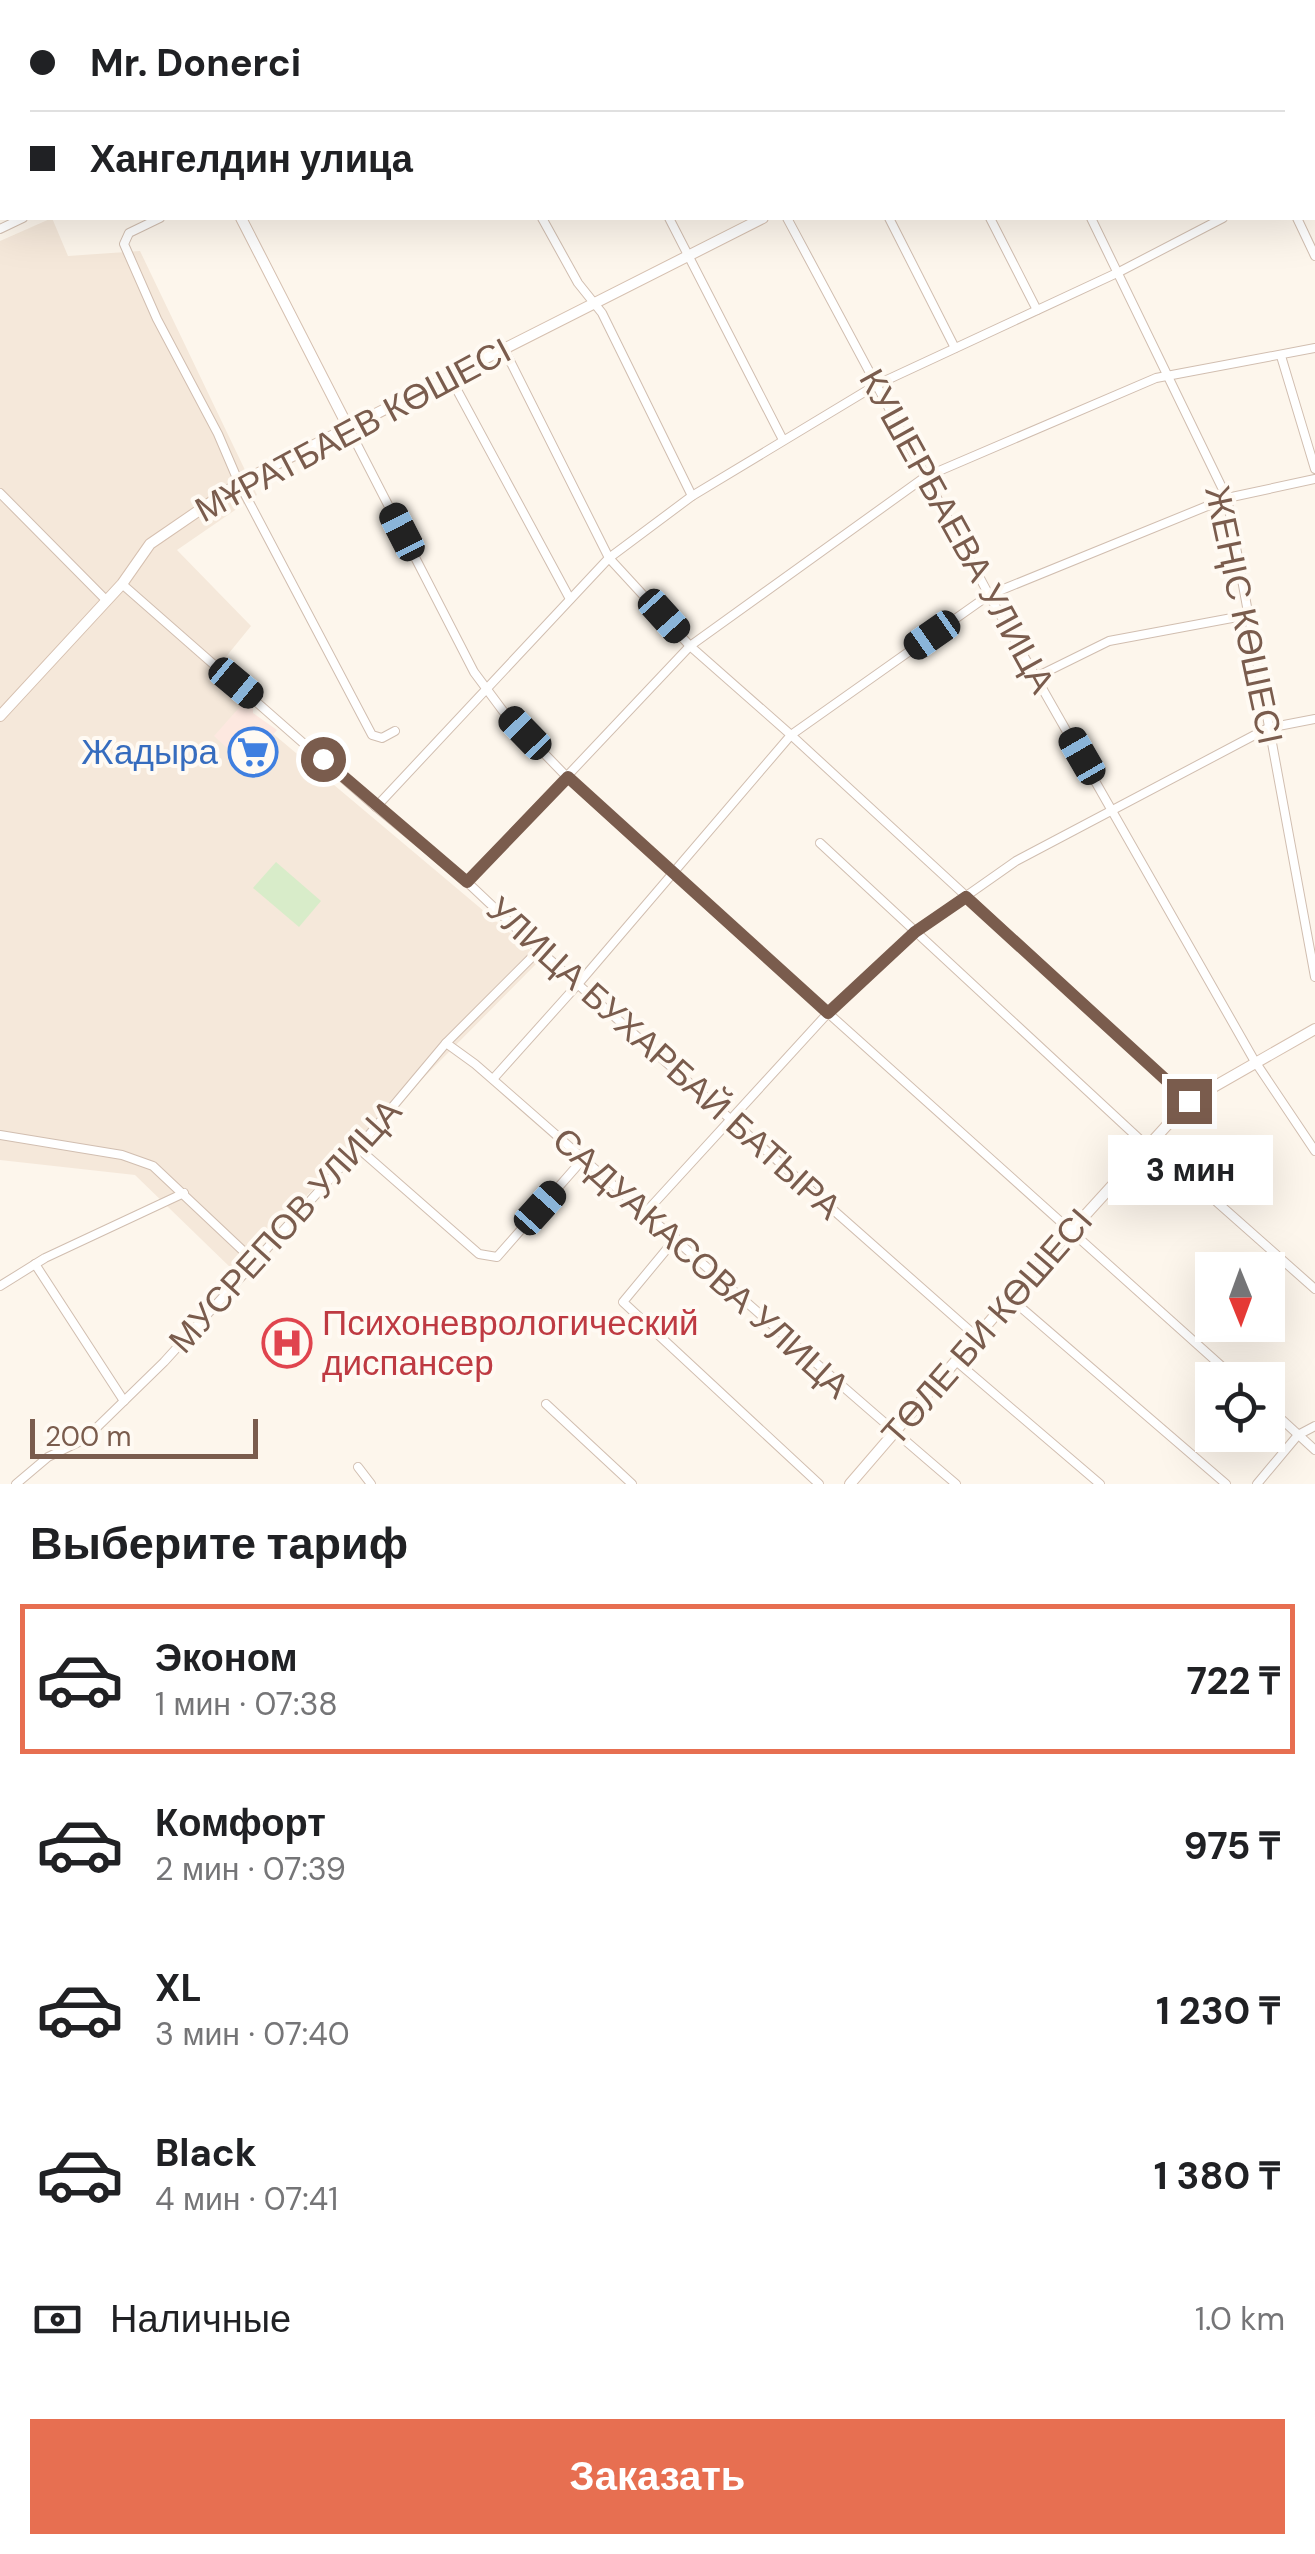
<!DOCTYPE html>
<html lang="ru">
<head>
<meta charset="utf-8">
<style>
	body { margin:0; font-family:"DM Sans",sans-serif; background:#f6f6f6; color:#202124; height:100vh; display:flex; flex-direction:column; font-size:38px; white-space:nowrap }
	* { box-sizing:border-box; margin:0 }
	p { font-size:32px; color:#757577 }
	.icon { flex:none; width:55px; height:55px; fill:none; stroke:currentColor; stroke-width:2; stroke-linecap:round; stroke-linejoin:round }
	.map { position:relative; height:1484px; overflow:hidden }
	.sheet { display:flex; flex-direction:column; background:#fff; flex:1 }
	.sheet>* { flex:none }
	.top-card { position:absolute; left:0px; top:0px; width:1315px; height:220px; box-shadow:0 10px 40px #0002; display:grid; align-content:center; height:220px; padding:0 30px; background:#fff }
	.needle { width:65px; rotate:179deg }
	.tools { position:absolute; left:1195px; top:1252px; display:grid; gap:20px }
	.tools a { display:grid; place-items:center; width:90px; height:90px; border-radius:0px; background:#fff; box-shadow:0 10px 40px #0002; font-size:50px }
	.scale { position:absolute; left:30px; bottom:25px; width:228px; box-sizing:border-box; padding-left:10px; border:5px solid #7a5c4d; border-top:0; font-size:28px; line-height:35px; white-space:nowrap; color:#7a5c4d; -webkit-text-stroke:8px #fffaf3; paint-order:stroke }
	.end { position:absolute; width:45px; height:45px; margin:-22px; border:12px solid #7a5c4d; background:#fff; box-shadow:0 0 0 5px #fff }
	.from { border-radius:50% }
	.bubble { position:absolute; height:70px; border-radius:0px; background:#fff; box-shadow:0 10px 40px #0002; font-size:32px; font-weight:700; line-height:70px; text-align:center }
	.car { position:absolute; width:30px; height:60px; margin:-30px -15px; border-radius:12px; box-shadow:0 0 8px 2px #0007; background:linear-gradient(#222 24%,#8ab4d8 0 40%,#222 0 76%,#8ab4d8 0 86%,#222 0) }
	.top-card b { display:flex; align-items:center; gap:35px; height:95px; font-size:38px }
	.top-card b+b { border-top:2px solid #e0e0e0 }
	.top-card i { width:25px; height:25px; background:#202124 }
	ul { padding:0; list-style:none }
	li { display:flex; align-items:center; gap:30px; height:150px; margin:0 20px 15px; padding:0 10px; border:5px solid transparent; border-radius:0px }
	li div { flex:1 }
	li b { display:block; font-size:38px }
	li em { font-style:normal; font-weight:700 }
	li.active { border-color:#e76f51 }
	li>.icon { width:90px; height:90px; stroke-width:1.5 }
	h2 { padding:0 30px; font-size:45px; line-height:120px }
	.pay { display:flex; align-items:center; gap:25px; height:110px; padding:0 30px; font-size:38px }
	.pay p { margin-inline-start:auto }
	.primary-button { display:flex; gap:20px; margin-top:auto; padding:20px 30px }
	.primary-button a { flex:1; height:115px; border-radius:0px; background:#e76f51; color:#fff; font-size:40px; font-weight:700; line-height:115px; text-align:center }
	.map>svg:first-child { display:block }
	.residential { fill:#f5e8da }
	.commercial { fill:#fde8e0 }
	.green { fill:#d8ecc9 }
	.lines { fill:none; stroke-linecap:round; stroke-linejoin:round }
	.street-casing { stroke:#d1beb0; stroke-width:10 }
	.secondary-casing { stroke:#d6c0b0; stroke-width:12 }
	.street { stroke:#fff; stroke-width:8 }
	.secondary { stroke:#fff; stroke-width:10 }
	.route { stroke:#7a5c4d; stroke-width:12 }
	.labels { text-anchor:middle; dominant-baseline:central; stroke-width:8; stroke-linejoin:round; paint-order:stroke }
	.street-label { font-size:35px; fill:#7a5c4d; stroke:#fffaf3 }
	.shop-label { font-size:35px; fill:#366cbe; stroke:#fffaf3; text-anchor:end }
	.health-label { font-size:35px; fill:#be3a42; stroke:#fffaf3; text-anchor:start }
</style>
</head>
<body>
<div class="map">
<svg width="1315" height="1484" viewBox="0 0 1315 1484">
	<rect width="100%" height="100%" fill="#fdf6ec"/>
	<polygon class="residential" points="52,218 68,256 140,251 257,495 177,550 251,626 208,679 541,959 233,1270 135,1175 0,1160 0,241"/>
	<polygon class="commercial" points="245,701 253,708 253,713 277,730 246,765 214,736"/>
	<polygon class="green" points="276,862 321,901 299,927 253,888"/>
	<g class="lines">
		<g class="street-casing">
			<g id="street">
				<polyline points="535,0 539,2"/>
				<polyline points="676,0 677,2"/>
				<polyline points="777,0 779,2"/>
				<polyline points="877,0 878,2"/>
				<polyline points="979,0 981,2"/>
				<polyline points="1082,0 1083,2"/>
				<polyline points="1280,0 1282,2"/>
				<polyline points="557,2 562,0"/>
				<polyline points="1312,62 1315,67"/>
				<polyline points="1312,171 1315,170"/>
				<polyline points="160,218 129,233 124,244 157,319 218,434 239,483 372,735 382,738 395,731"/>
				<polyline points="542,218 578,283 602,313 692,496"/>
				<polyline points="669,218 783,440"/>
				<polyline points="787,218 989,595 1254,1060 1315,1151"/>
				<polyline points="889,218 955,348"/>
				<polyline points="990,218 1037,310"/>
				<polyline points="1091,218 1227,498 1315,977"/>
				<polyline points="1297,218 1315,256"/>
				<polyline points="0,229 23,218"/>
				<polyline points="504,349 609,558 690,646 791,735 1189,1101"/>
				<polyline points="1281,356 1315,469"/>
				<polyline points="450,377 570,599"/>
				<polyline points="348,427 474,672 503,711 567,777 672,873 1237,1380"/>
				<polyline points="0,493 106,600"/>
				<polyline points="122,584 376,807 467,882 539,950 977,1337"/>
				<polyline points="1036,677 1109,641 1248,615"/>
				<polyline points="376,807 609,558 692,496 876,385 1119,272 1223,218"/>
				<polyline points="820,843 1148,1147 1184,1173 1315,1289"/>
				<polyline points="467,882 690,646 925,477 1156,378 1315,348"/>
				<path d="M446 1043 475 1064C636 1204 794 1346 956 1484"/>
				<polyline points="493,1079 579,983 791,735 989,595 1227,498 1315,479"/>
				<polyline points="0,1135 122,1155 153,1166 255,1262"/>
				<polyline points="358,1148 479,1254 497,1257 584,1158"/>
				<polyline points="646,1212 828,1013 915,932 1016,861 1268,728 1315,719"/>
				<polyline points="676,1238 623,1302 819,1484"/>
				<polyline points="35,1264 124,1401"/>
				<polyline points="0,1286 45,1258 184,1193"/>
				<polyline points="1010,1298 1226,1484"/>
				<polyline points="956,1361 1100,1484"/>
				<polyline points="546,1404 632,1484"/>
				<polyline points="1268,1407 1315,1450"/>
				<polyline points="358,1467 371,1484"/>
				<polyline points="16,1484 48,1457 85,1439 164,1362 358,1148 446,1043 539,950"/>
				<polyline points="1257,1484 1298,1435 1315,1426"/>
			</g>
		</g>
		<g class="secondary-casing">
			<g id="secondary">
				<polyline points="129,0 130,2"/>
				<polyline points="1177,2 1181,0"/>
				<polyline points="241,218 348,427"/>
				<polyline points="0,716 122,584 150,544 239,483 763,218"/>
				<polyline points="850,1484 1010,1298 1189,1101 1315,1029"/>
			</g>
		</g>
		<use href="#street" class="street"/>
		<use href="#secondary" class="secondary"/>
	</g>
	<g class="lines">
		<polyline class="route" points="323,759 467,882 568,777 828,1013 915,932 966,897 1189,1101"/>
	</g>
	<defs>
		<g id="supermarket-ring" transform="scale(2.5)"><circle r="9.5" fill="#fffaf3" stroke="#3f7fe0" stroke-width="1.5"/><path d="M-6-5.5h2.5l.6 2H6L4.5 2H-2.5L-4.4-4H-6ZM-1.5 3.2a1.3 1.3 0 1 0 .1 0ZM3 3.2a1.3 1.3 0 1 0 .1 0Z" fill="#3f7fe0"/></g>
		<g id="hospital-ring" transform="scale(2.5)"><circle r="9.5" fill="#fffaf3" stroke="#e0444e" stroke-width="1.5"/><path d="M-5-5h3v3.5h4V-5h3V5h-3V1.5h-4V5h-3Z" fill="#e0444e"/></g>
	</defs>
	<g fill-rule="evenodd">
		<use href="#supermarket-ring" x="253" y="752"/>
		<use href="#hospital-ring" x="287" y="1343"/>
	</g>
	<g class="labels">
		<g class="street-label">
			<text transform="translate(353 430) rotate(-28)">МҰРАТБАЕВ КӨШЕСІ</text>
			<text transform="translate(957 531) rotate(61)">КУШЕРБАЕВА УЛИЦА</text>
			<text transform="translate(1244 615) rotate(78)">ЖЕҢІС КӨШЕСІ</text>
			<text transform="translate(664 1058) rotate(42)">УЛИЦА БУХАРБАЙ БАТЫРА</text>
			<text transform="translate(285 1226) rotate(-48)">МУСРЕПОВ УЛИЦА</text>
			<text transform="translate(701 1263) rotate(42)">САДУАКАСОВА УЛИЦА</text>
			<text transform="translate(987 1327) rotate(-49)">ТӨЛЕ БИ КӨШЕСІ</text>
		</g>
		<g class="shop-label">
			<text x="218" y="752">Жадыра</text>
		</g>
		<g class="health-label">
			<text x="322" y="1323">Психоневрологический<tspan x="322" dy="40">диспансер</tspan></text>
		</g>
	</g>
</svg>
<div class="tools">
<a><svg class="needle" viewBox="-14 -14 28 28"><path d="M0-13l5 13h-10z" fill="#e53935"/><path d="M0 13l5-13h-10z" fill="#757577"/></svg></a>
<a><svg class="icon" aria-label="locate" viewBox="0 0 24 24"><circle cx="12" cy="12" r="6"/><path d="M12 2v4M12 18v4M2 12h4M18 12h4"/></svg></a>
</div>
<div class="scale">200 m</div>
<i class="end from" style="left:323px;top:759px"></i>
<i class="end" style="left:1189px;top:1101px"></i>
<div class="bubble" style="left:1108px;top:1135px;width:165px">3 мин</div>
<i class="car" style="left:402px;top:532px;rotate:333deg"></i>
<i class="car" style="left:664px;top:616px;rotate:138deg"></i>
<i class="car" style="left:932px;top:635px;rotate:235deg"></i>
<i class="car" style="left:236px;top:683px;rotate:130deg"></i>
<i class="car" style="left:525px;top:733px;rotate:316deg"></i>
<i class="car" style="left:1082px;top:756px;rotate:330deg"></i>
<i class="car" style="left:540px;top:1208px;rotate:42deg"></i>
<div class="top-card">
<b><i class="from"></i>Mr. Donerci</b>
<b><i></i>Хангелдин улица</b>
</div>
</div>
<section class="sheet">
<h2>Выберите тариф</h2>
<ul>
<li class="active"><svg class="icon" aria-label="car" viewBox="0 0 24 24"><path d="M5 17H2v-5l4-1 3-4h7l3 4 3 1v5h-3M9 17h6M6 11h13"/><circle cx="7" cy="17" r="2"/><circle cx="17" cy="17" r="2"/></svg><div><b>Эконом</b><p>1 мин · 07:38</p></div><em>722 ₸</em></li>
<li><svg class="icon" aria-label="car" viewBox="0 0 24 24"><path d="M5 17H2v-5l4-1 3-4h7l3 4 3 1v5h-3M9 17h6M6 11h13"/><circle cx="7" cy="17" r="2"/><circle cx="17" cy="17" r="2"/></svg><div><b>Комфорт</b><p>2 мин · 07:39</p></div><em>975 ₸</em></li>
<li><svg class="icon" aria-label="car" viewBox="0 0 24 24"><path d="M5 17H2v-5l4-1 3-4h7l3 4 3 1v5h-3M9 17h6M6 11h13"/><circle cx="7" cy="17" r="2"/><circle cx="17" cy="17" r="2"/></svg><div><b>XL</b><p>3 мин · 07:40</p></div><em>1 230 ₸</em></li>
<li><svg class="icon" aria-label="car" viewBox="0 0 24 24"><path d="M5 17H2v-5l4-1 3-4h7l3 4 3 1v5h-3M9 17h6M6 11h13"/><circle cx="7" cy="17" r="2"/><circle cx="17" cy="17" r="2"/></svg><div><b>Black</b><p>4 мин · 07:41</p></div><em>1 380 ₸</em></li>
</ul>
<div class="pay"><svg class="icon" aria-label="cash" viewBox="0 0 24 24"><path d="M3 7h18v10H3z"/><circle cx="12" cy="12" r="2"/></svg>Наличные<p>1.0 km</p></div>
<div class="primary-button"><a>Заказать</a></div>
</section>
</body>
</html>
